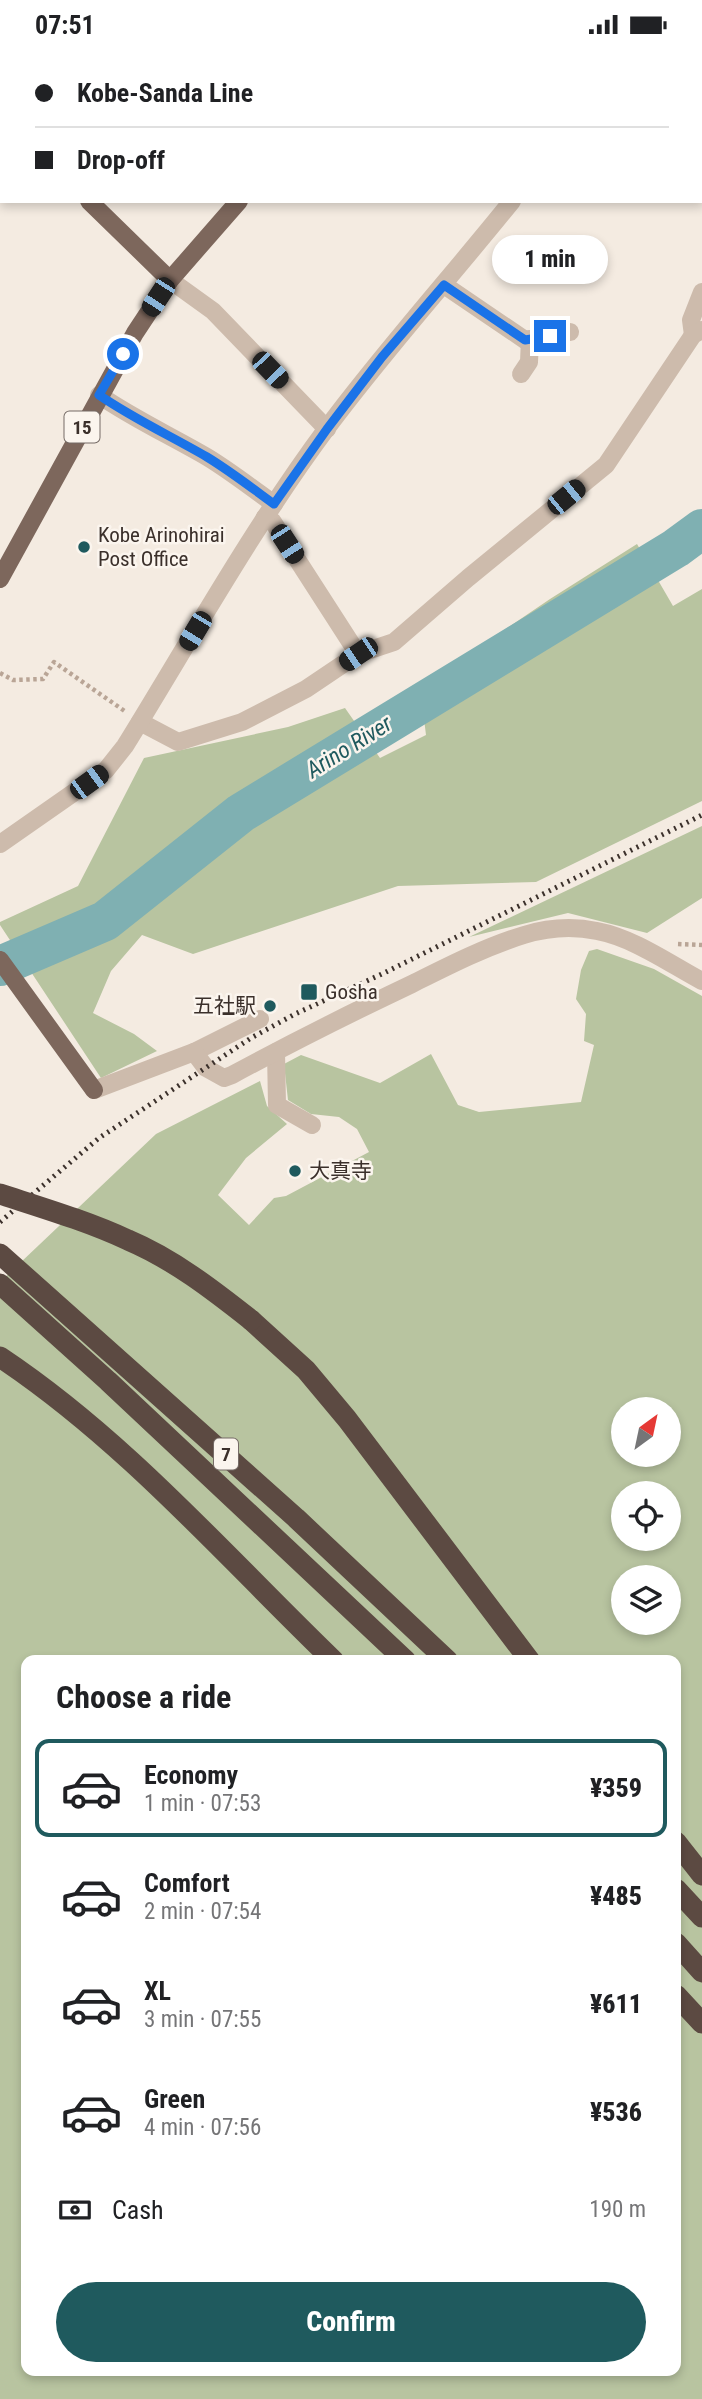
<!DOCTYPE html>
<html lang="en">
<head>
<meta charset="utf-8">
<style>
	body { margin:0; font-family:"Roboto Condensed","Noto Sans JP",sans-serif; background:#f2f2f2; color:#202124; height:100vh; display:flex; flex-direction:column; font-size:26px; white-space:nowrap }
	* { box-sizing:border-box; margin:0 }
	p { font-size:23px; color:#757577 }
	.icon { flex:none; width:38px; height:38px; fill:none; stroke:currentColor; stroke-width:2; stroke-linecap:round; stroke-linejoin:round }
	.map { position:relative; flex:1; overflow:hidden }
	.panel { position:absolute; left:21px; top:1606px; width:660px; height:721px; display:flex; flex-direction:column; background:#fff; border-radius:14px; box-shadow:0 4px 10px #0003 }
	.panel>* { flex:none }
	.banner { position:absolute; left:0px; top:0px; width:704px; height:154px; box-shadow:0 4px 10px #0003; display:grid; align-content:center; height:154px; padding:0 35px; background:#fff }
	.needle { width:46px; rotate:33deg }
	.controls { position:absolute; left:611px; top:1348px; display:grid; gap:14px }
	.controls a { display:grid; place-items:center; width:70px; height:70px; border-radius:50%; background:#fff; box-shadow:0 4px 10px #0003; font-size:35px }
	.end { position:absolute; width:32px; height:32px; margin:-16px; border:9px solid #1a73e8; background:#fff; box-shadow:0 0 0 4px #fff }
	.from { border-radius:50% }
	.bubble { position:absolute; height:49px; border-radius:24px; background:#fff; box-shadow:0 4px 10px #0003; font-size:23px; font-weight:800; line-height:49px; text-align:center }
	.car { position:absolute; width:21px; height:42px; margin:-21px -10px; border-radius:9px; box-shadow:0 0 5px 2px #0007; background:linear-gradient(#222 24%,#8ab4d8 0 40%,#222 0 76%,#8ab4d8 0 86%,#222 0) }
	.banner b { display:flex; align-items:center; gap:24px; height:66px; font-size:26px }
	.banner b+b { border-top:2px solid #e0e0e0 }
	.banner i { width:18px; height:18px; background:#202124 }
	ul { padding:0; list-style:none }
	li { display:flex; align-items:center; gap:21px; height:98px; margin:0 14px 10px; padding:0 21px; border:4px solid transparent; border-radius:14px }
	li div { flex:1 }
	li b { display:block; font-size:26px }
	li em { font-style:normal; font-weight:800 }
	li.active { border-color:#1f5a5e }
	li>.icon { width:63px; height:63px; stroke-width:1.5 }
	h2 { padding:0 35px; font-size:32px; line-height:84px }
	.pay { display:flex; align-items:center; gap:18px; height:77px; padding:0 35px; font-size:26px }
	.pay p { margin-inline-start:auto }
	.cta { display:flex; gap:14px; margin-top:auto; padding:14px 35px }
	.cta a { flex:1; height:80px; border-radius:42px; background:#1f5a5e; color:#fff; font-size:28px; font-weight:800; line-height:80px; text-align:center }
	.status { display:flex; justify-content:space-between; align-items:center; height:49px; padding:0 35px; background:#fff; direction:ltr }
	.status svg { height:19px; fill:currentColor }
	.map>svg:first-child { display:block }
	.green { fill:#b8c4a0; fill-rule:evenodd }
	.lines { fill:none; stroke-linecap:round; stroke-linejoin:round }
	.river { stroke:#7fb0b2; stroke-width:40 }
	.path { stroke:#b9a596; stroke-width:4.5; stroke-dasharray:3.5 3.5; stroke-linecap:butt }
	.minor { stroke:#cdbbac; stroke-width:18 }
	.major { stroke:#7d675c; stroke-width:18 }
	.highway { stroke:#5c4a42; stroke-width:21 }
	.rail { stroke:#3b302b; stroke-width:5; stroke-dasharray:2 5; stroke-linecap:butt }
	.highway-bridge { stroke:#5c4a42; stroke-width:21 }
	.route { stroke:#1a73e8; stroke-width:9 }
	.poi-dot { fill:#1f5a5e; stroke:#fbf5ee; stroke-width:2.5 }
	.labels { text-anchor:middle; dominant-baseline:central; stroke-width:5; stroke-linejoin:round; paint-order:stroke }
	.shield { fill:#fbf5ee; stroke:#756b66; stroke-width:2 }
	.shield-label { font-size:19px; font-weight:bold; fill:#3b302b }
	.poi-label { font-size:21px; fill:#3b302b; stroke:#fbf5ee; text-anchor:start }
	.water-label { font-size:23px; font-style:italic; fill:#1f5a5e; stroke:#fbf5ee }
</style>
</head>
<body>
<div class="status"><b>07:51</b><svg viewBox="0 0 49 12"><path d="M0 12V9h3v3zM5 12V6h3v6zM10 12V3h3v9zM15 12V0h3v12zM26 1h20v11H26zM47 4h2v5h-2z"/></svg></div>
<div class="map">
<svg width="702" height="2350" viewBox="0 0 702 2350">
	<rect width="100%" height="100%" fill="#f4ebe1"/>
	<g class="green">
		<polygon points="637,495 673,557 702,540 702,752 536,833 398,837 193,905 142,886 111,922 93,964 134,985 157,1002 101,1029 0,876 0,873 78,837 144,709 288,678 345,659 380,709 426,686 420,638 550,550"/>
		<polygon points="702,777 702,849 647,884 568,864 469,888"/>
		<path d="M597 900 654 920 702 947V2350H0V1233L156 1085 260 1032 267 1057 287 1075 246 1109 218 1146 249 1176 274 1149 286 1147 369 1103 357 1080 339 1068 311 1065 288 1051 284 1015 301 1006 380 1034 431 1005 458 1056 479 1063 581 1053 594 996 584 992 586 965 576 950 581 921 589 902ZM623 1360H668V1405H623ZM623 1444H668V1489H623ZM623 1528H668V1573H623ZM26 1612H676V2322H26Z"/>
	</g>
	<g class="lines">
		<polyline class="river" points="0,917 105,872 241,764 676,499 702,480"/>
		<g class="path">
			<polyline points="0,624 13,631 43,630 54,613 126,663"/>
			<polyline points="678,895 702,896"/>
		</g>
		<g class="minor">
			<polyline points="635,2 637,0"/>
			<polyline points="170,231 213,262 327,380"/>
			<polyline points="444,236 525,291 570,283"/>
			<polyline points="693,286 691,271 702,243"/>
			<polyline points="521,325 529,313 530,290"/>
			<path d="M99 346C134 370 171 387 207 408 230 422 252 439 274 455"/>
			<polyline points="265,468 273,473 358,605"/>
			<polyline points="140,673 178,693 242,673 306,640 358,605 394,593 468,529 606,416 693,286 702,281"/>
			<path d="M0 795 106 721 125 697C191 590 252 480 327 379 385 301 451 228 512 152"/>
			<polyline points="194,1003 260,970"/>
			<polyline points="276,1003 277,1056 312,1076"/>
			<path d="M94 1041 194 1003 206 1019 224 1029 232 1026C291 994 351 964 412 935 448 917 485 898 524 886 547 879 573 877 597 882 634 889 670 915 702 932"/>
		</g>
		<g class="major">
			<polyline points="440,2 442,0"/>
			<polyline points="0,65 2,67"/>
			<polyline points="89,152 170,231"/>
			<polyline points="0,530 135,284 170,231 239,152"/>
			<polyline points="0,911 94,1041"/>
		</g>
		<g class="highway">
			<polyline points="0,1205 296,1469 448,1612"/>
			<polyline points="0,1235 108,1332 406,1612"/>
			<polyline points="251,1271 306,1321 347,1370 530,1612"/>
			<path d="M0 1308C126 1392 226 1508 334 1612"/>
			<polyline points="676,1793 702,1826"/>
			<polyline points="676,1840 702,1868"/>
			<polyline points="676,1894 702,1923"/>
			<polyline points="676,1946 702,1974"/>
		</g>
		<polyline class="rail" points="0,1173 99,1089 251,989 295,965 384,924 702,766"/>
		<path class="highway-bridge" d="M0 1145C43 1159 87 1172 128 1191 173 1210 213 1241 251 1271"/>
	</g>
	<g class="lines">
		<path class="route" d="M123 305 99 346C134 370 171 387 207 408 230 422 252 439 274 455L327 380 382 308 444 236 525 291 550 287"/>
	</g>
	<g class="poi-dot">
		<circle cx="84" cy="498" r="7"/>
		<rect x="300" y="934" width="18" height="18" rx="3.5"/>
		<circle cx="270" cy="957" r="7"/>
		<circle cx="295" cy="1122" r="7"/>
	</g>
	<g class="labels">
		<g class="shield">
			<rect x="64.5" y="362.5" width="35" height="31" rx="5"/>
			<rect x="214" y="1389.5" width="24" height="31" rx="5"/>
		</g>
		<g class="shield-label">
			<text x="82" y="378">15</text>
			<text x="226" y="1405">7</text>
		</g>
		<g class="poi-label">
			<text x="98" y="486">Kobe Arinohirai<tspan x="98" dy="24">Post Office</tspan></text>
			<text x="325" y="943">Gosha</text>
			<text x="256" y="957" text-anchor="end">五社駅</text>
			<text x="309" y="1122">大真寺</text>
		</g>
		<g class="water-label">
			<text transform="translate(349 698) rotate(-32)">Arino River</text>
		</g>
	</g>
</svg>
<div class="controls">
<a><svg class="needle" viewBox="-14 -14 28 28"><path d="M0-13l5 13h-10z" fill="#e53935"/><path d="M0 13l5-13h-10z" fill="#757577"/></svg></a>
<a><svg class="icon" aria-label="locate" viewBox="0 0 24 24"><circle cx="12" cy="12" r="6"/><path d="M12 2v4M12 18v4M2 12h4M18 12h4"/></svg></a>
<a><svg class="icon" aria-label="layers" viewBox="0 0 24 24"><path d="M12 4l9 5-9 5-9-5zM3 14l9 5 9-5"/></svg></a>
</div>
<i class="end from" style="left:123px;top:305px"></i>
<i class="end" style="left:550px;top:287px"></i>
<div class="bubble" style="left:492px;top:186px;width:116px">1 min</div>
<i class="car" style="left:158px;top:248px;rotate:213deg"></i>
<i class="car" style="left:270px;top:321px;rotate:136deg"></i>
<i class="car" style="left:566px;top:448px;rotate:51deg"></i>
<i class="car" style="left:287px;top:495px;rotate:147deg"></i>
<i class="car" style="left:195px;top:582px;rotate:211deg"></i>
<i class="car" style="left:358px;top:605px;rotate:236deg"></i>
<i class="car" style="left:89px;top:733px;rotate:54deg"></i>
<div class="banner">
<b><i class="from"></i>Kobe-Sanda Line</b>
<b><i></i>Drop-off</b>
</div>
<section class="panel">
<h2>Choose a ride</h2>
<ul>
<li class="active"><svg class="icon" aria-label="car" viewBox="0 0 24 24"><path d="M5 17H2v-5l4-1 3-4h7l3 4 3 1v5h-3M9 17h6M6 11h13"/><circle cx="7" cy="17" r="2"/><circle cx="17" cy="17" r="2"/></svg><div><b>Economy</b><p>1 min · 07:53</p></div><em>¥359</em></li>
<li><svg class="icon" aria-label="car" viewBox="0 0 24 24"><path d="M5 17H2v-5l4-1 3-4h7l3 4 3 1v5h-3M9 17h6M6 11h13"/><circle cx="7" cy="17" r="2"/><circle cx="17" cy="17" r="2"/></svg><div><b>Comfort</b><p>2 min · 07:54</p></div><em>¥485</em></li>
<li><svg class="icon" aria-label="car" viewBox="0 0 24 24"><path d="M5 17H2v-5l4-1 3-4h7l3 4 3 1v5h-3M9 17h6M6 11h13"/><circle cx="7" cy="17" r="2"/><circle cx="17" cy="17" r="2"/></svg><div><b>XL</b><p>3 min · 07:55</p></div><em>¥611</em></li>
<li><svg class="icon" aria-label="car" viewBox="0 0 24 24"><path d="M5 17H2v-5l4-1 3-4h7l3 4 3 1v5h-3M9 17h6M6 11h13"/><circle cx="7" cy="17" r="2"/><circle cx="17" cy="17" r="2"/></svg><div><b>Green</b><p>4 min · 07:56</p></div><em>¥536</em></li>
</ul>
<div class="pay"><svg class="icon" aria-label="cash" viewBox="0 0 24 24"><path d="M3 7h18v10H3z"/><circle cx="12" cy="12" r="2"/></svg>Cash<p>190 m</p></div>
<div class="cta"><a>Confirm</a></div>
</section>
</div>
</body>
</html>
